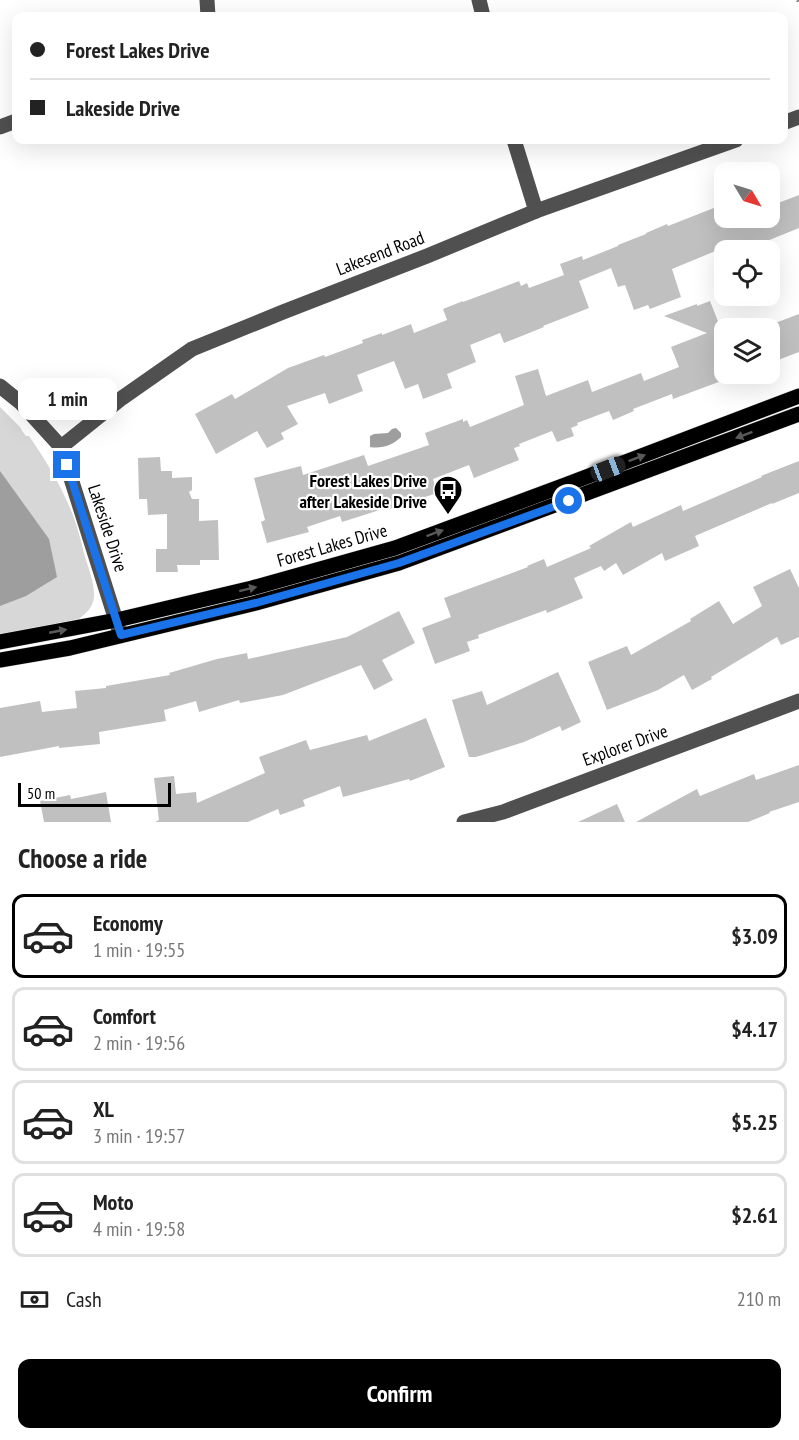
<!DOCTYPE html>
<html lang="en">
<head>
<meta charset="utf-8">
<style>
	body { margin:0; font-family:"PT Sans Narrow",sans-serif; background:#f6f6f6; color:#222; height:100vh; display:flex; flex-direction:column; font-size:22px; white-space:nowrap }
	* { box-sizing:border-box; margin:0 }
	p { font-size:20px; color:#767676 }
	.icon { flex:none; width:33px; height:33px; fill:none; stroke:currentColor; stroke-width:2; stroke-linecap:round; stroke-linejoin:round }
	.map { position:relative; height:822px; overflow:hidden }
	.sheet { display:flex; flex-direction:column; background:#fff; flex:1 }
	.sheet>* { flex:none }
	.banner { position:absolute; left:12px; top:12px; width:776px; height:132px; border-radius:12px; box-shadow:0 6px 24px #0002; display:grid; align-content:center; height:132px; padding:0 18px; background:#fff }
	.needle { width:39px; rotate:128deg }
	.fabs { position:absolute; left:714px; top:162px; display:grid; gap:12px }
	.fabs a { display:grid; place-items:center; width:66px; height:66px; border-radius:12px; background:#fff; box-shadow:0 6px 24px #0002; font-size:30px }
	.scale { position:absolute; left:18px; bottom:15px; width:153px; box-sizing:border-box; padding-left:6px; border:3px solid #000; border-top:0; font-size:16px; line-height:21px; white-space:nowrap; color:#000; -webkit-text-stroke:4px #fff; paint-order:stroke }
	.end { position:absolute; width:27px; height:27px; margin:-14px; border:8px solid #1a73e8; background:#fff; box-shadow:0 0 0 3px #fff }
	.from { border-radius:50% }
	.bubble { position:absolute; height:42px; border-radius:12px; background:#fff; box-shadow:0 6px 24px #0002; font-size:20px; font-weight:700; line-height:42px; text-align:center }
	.car { position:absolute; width:18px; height:36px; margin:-18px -9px; border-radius:8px; box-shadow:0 0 4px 2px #0007; background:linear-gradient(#222 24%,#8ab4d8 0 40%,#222 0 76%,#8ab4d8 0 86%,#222 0) }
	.banner b { display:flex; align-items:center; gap:21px; height:57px; font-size:22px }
	.banner b+b { border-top:2px solid #e0e0e0 }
	.banner i { width:15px; height:15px; background:#222 }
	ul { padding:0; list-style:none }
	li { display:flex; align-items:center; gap:18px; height:84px; margin:0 12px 9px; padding:0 6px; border:3px solid #e0e0e0; border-radius:12px }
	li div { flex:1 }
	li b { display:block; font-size:22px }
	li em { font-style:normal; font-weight:700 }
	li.on { border-color:#000 }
	li>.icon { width:54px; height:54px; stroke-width:1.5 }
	h2 { padding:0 18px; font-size:27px; line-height:72px }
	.pay { display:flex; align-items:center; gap:15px; height:66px; padding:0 18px; font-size:22px }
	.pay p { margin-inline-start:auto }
	.action { display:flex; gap:12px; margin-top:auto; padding:12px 18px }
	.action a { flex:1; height:69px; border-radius:12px; background:#000; color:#fff; font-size:24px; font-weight:700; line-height:69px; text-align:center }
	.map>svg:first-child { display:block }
	.green { fill:#d7d7d7 }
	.water { fill:#9e9e9e }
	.building { fill:#c0c0c0 }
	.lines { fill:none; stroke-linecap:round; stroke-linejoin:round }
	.major-casing { stroke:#dbdbdb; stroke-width:16 }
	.path { stroke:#727272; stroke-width:4; stroke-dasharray:1.5 3; stroke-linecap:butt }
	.minor { stroke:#505050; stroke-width:15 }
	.major { stroke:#000; stroke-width:15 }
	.oneway { fill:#595959 }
	.route { stroke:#1a73e8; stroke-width:8 }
	.labels { text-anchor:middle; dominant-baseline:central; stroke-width:4.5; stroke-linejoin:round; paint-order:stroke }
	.street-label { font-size:18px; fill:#000; stroke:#fff }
	.poi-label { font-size:18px; font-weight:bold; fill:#000; stroke:#fff; text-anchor:end }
</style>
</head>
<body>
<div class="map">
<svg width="799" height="822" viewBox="0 0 799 822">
	<rect width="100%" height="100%" fill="#fff"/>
	<path class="green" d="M0 407 21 428 22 431 26 436H29C45 459 59 482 70 508 77 524 81 541 85 557 89 569 95 585 94 598 92 609 86 613 79 619L0 634Z"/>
	<g class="water">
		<path d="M396 428 401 433V437C393 445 382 449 370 447V436L374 434 388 433 392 429Z"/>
		<polygon points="0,471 49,539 57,577 26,596 0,606"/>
	</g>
	<g class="building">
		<polygon points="799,195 799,228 745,250 718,250 672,269 681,297 650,309 648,305 634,310 625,285 618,287 611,268 579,281 589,308 543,326 544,327 504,343 500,333 470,345 476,362 447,374 452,388 423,399 418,384 405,389 394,361 357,375 363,391 329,404 325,393 287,406 298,424 281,433 284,439 267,448 257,431 216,454 195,414 232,394 235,399 288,368 324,355 325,357 363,343 362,340 382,333 382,335 411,324 414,333 447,320 443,309 463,301 463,302 519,281 521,286 527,283 529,288 564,275 560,264 582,256 583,260 618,246 618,245 646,234 646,233 667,224 668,226 724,204 724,218 777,218 773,205"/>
		<polygon points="710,301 721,329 724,327 724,380 673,399 672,394 633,409 634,411 613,420 609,411 577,423 578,425 571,428 574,436 557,442 552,431 519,444 520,446 514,448 519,460 474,478 469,465 433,479 437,493 387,510 386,508 342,522 340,516 307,527 309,532 267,543 261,522 265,520 254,478 301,466 303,475 364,455 368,466 429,445 425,433 463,419 463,422 467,420 470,427 524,405 515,376 538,369 546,396 588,380 592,392 641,373 644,381 679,367 671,347 707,333 664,316 697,304 697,306"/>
		<polygon points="799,314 799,352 770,363 770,325"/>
		<polygon points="160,457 161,471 172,471 172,478 192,477 192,490 189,492 192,499 199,499 199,521 218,520 219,560 200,560 200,565 177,565 178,572 156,572 156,549 167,549 167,514 148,515 147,499 139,499 138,458"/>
		<polygon points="799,461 799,493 772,504 772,503 695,536 699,546 665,561 662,553 623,575 616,563 604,571 601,566 574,578 583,598 547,613 546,610 478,635 479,638 467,642 470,651 435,664 422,628 451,617 444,598 528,567 527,566 544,559 547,567 591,548 589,546 631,522 633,527 681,505 683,511 762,477 761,476"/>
		<polygon points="790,569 799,588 799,637 781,645 777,637 711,677 712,679 692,690 684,675 658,690 607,710 588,662 627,646 631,655 691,621 690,619 719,601 733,624 762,606 753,587"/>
		<polygon points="399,611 415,643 382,660 393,680 374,690 361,665 283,695 240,703 239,700 199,712 196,701 164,710 166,721 99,732 100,744 59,748 59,746 0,757 0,708 40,701 42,712 77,708 75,691 106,688 106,686 170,675 169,673 217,659 247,653 248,659 347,637"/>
		<polygon points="558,672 581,722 562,731 560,726 524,742 476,757 469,757 452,700 482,691 487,705"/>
		<polygon points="426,718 445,767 410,781 409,779 343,797 340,786 303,800 305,806 280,815 278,809 248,822 155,822 159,820 154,778 174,776 176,794 196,792 197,803 265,773 259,757 306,740 310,750 367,735 369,741"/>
		<polygon points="799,765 799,802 769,812 770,813 748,822 636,822 697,789 700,796 754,774 756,780"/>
		<polygon points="106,792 111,822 44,822 40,801 70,795 71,799"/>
		<polygon points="617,804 625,822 578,822"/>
	</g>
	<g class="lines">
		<g class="major-casing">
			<g id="major">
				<polyline points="0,642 117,620 252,588 395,548 565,485 799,396"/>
				<polyline points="0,660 70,648 256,603 399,563 799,414"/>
			</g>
		</g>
		<polyline class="path" points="798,0 799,2"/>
		<g class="minor">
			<polyline points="207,0 208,16"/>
			<polyline points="479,0 483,16"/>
			<polyline points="783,123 799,117"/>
			<polyline points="0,127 16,121"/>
			<polyline points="514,140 536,211"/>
			<polyline points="0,386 21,403 61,447 120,633"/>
			<polyline points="61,447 122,398 192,349 283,312 427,256 536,211 736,140"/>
			<polyline points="464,822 503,812 799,701"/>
		</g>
		<use href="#major" class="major"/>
	</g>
	<defs><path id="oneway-solid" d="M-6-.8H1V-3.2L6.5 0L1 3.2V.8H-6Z" transform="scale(1.5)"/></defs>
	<g class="oneway">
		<use href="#oneway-solid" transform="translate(744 435) rotate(159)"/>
		<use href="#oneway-solid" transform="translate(637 458) rotate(-21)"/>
		<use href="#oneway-solid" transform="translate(435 533) rotate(-20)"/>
		<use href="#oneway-solid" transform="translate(248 589) rotate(-14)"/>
		<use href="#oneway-solid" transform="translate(58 631) rotate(-11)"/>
	</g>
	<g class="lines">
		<polyline class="route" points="67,465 121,635 256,603 399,563 569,501"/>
	</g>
	<defs>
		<g id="bus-pin" transform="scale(1.5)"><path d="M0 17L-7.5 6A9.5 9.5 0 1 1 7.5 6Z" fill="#000" stroke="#fff"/><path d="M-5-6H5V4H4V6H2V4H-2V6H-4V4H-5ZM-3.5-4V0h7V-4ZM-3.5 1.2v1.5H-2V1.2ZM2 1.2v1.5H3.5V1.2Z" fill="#fff"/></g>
	</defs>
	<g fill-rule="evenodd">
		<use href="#bus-pin" x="448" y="490"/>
	</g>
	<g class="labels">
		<g class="street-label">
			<text transform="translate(380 253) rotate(-21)">Lakesend Road</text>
			<text transform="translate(108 528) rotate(72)">Lakeside Drive</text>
			<text transform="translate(332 545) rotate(-16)">Forest Lakes Drive</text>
			<text transform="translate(625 745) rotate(-20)">Explorer Drive</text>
		</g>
		<g class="poi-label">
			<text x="427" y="480">Forest Lakes Drive<tspan x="427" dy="21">after Lakeside Drive</tspan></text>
		</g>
	</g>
</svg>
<div class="fabs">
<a><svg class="needle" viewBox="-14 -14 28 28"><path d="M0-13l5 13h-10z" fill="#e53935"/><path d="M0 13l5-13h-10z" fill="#767676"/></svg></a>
<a><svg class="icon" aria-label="locate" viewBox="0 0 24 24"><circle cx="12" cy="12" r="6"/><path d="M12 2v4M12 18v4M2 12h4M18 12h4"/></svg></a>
<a><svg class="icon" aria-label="layers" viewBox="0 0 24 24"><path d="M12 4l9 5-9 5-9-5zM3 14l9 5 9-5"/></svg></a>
</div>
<div class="scale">50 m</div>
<i class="end from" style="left:569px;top:501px"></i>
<i class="end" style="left:67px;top:465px"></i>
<div class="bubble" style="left:18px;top:378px;width:99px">1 min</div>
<i class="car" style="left:608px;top:469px;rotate:69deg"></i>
<div class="banner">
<b><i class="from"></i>Forest Lakes Drive</b>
<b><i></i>Lakeside Drive</b>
</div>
</div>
<section class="sheet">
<h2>Choose a ride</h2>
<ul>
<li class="on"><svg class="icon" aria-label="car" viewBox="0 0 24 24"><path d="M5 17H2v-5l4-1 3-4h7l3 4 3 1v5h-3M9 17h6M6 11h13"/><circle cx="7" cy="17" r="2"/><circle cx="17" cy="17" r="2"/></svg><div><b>Economy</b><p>1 min · 19:55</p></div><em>$3.09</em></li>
<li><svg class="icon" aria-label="car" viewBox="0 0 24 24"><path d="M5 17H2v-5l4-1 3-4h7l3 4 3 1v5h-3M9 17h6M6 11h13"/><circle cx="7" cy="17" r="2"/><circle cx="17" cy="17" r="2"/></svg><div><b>Comfort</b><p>2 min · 19:56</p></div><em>$4.17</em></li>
<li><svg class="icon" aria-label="car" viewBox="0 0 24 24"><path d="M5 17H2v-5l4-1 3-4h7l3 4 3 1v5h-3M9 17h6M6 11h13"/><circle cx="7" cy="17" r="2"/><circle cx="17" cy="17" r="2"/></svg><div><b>XL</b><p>3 min · 19:57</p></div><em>$5.25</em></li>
<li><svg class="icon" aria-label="car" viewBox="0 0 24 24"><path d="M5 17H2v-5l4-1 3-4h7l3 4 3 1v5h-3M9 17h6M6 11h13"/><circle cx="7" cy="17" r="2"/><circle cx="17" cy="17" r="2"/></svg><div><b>Moto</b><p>4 min · 19:58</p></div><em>$2.61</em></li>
</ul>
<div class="pay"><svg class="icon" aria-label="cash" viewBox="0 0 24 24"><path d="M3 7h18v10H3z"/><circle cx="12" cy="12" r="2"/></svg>Cash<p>210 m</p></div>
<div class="action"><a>Confirm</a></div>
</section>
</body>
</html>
